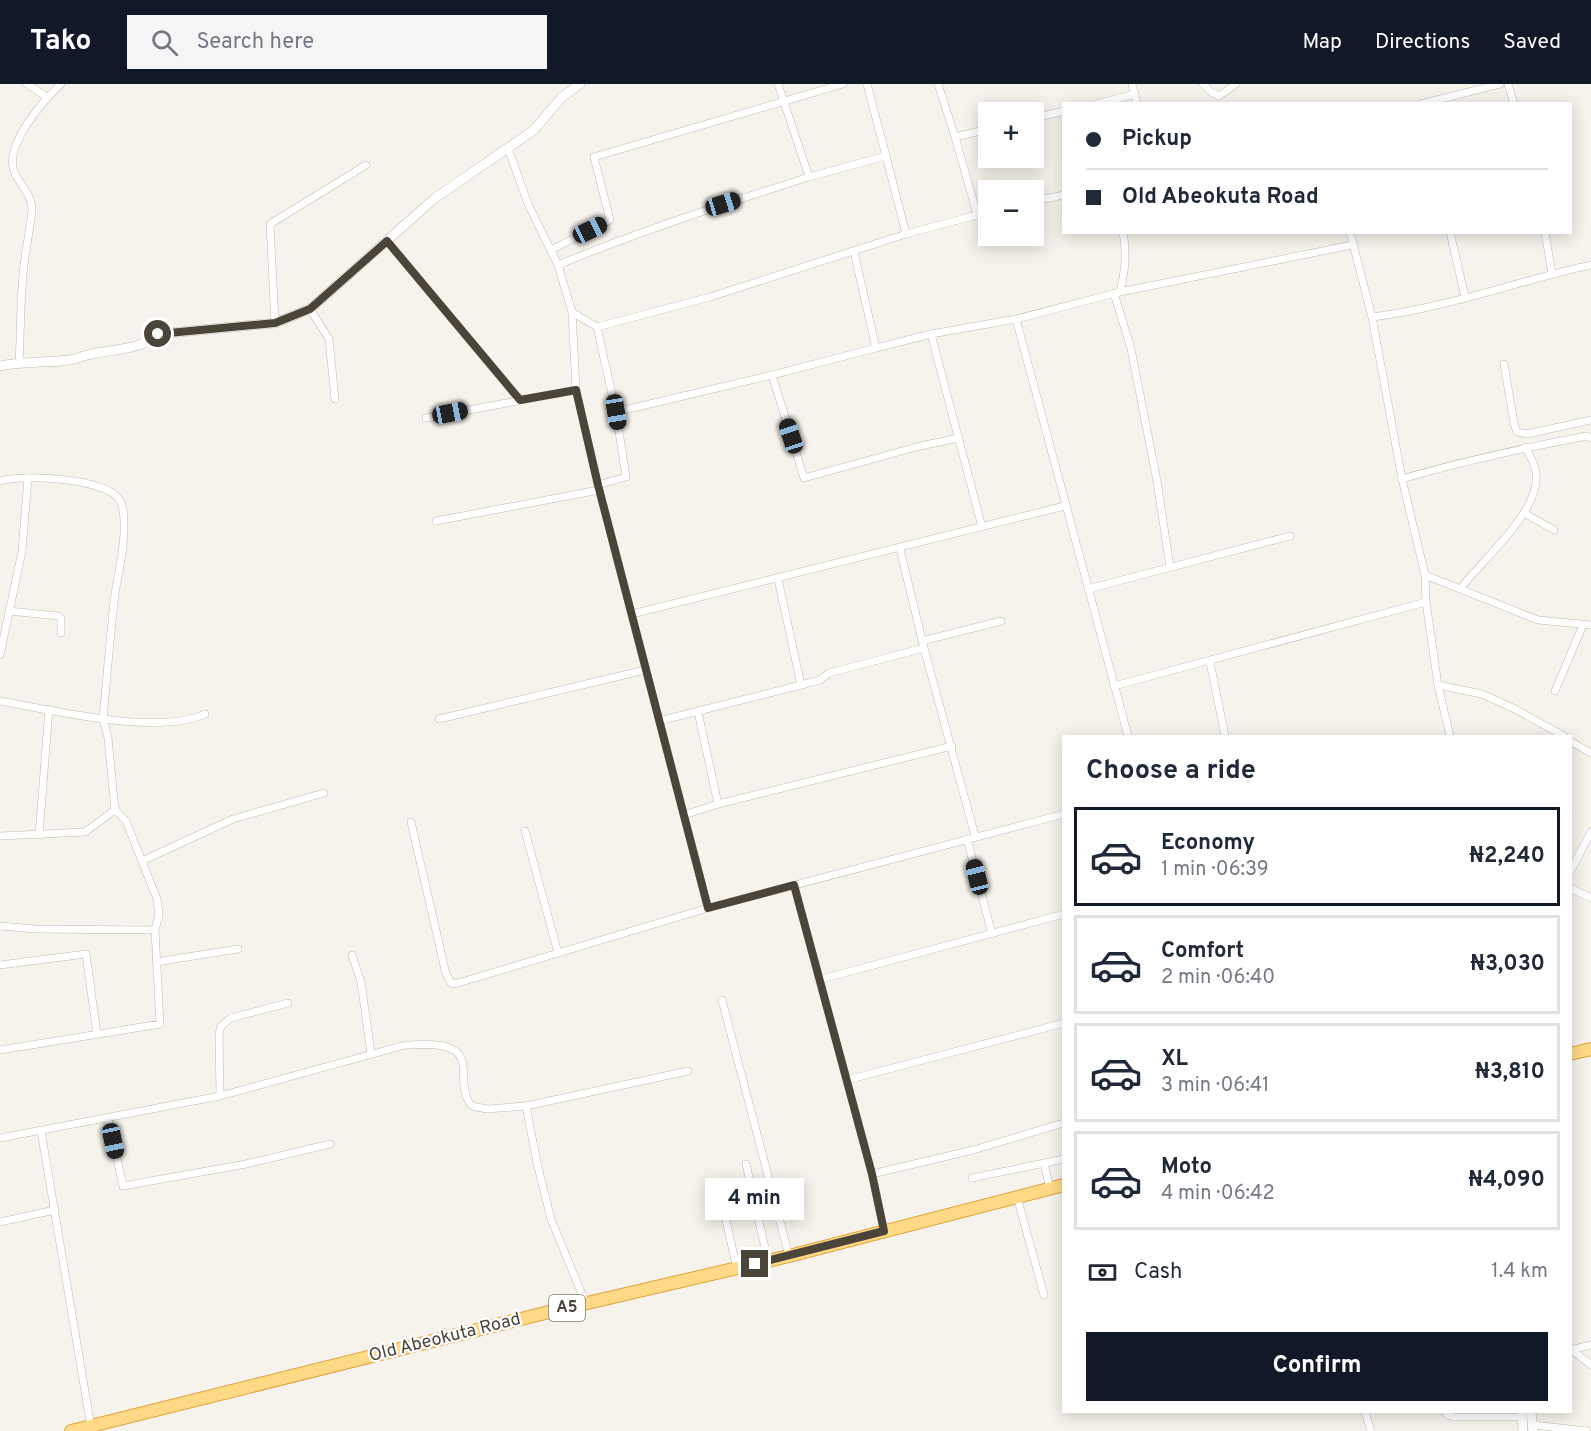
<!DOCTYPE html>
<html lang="en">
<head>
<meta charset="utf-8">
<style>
	body { margin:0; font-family:Overpass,sans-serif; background:#f6f6f7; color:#1f2937; height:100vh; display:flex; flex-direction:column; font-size:22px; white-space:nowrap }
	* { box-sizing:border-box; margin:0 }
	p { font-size:20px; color:#747a83 }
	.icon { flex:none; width:33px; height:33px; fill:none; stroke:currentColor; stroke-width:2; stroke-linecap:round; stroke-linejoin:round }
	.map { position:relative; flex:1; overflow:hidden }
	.details { position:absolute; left:1062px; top:651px; width:510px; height:678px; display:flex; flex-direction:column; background:#fff; border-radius:0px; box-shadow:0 3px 15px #0003 }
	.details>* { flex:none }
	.top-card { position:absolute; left:1062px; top:18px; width:510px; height:132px; border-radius:0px; box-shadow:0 3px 15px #0003; display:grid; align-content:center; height:132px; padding:0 24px; background:#fff }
	.controls { position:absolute; left:978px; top:18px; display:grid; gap:12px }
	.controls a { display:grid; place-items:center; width:66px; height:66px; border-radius:0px; background:#fff; box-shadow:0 3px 15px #0003; font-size:30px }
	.end { position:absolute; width:27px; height:27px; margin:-14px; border:8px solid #4b4439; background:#fff; box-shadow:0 0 0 3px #fff }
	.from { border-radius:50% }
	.bubble { position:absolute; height:42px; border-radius:0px; background:#fff; box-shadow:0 3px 15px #0003; font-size:20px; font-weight:700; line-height:42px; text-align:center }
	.car { position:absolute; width:18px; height:36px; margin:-18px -9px; border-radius:8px; box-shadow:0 0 4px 2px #0007; background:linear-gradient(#222 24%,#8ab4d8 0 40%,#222 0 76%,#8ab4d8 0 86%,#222 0) }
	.top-card b { display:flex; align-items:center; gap:21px; height:57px; font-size:22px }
	.top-card b+b { border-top:2px solid #e0e1e3 }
	.top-card i { width:15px; height:15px; background:#1f2937 }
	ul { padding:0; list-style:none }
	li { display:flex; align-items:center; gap:18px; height:99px; margin:0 12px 9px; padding:0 12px; border:3px solid #e0e1e3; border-radius:0px }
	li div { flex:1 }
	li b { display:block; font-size:22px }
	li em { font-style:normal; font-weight:700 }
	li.on { border-color:#111827 }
	li>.icon { width:54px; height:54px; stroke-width:1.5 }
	h2 { padding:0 24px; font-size:27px; line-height:72px }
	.pay { display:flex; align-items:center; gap:15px; height:66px; padding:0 24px; font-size:22px }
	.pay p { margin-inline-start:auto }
	.primary-button { display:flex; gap:12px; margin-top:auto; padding:12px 24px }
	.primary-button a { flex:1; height:69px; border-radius:0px; background:#111827; color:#fff; font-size:24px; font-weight:700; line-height:69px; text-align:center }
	header { display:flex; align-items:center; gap:36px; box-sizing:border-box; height:84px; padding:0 30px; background:#111827; color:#fff }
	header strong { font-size:28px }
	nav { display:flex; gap:33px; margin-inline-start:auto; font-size:21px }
	.search { width:420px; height:54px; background:#f6f6f7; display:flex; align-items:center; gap:15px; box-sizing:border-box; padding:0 21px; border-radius:0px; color:#747a83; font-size:22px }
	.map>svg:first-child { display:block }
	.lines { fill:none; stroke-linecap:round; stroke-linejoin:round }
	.minor-casing { stroke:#c2bbae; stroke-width:8 }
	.tertiary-casing { stroke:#c2bbae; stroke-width:10 }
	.trunk-casing { stroke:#e0a43c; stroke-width:14 }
	.minor { stroke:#fff; stroke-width:7 }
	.tertiary { stroke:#fff; stroke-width:9 }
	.trunk { stroke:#ffd985; stroke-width:12 }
	.route { stroke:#4b4439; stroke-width:8 }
	.labels { text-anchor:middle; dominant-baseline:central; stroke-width:4.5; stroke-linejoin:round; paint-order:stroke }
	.shield { fill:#fff; stroke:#817c74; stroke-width:1.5 }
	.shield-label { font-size:16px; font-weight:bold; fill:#4b4439 }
	.street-label { font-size:18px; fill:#4b4439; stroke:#fff }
</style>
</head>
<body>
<header>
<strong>Tako</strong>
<div class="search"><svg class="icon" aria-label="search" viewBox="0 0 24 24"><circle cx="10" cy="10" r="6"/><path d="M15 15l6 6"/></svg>Search here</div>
<nav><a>Map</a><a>Directions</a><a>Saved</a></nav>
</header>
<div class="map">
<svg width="1591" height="1347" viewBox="0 0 1591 1347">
	<rect width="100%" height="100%" fill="#f6f3ec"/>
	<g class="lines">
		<g class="minor-casing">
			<g id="minor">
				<polyline points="27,0 47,13"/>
				<polyline points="938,0 955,53 988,45"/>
				<polyline points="1132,0 1137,20"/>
				<polyline points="1203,0 1211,8 1219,12"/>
				<polyline points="1508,0 1514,20"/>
				<polyline points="1219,12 1236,0"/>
				<polyline points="1096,20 1135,10"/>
				<polyline points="1421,20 1500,0"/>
				<polyline points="1034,34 1064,27"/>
				<polyline points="955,53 977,130"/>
				<polyline points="508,64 528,120 558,181 572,228 576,306 598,401 708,824"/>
				<polyline points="886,72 906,150"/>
				<polyline points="809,93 886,72 867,0"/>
				<polyline points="1034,117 1064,111"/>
				<polyline points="1350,148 1372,233 1402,395 1425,491 1426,518 1438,601 1450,652"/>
				<polyline points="1450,148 1465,213"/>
				<polyline points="1545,148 1552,190"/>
				<polyline points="387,157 520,316"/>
				<polyline points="551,166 610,136 594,73 843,0"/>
				<polyline points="854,168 876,264 931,250 1016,235 1120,208 1352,161"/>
				<path d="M558 181C640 147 724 120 809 93L778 0"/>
				<path d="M1120 208C1125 187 1127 170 1123 148"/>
				<polyline points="1114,209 1131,265 1157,397 1170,483"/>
				<polyline points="310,225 329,255 335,315"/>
				<polyline points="572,228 597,243 616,328 626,393 598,401"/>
				<path d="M1372 233C1446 224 1518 197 1591 181"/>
				<polyline points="1016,235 1128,652"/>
				<polyline points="275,239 270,140 366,81"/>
				<polyline points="597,243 710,213 906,150 988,128"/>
				<polyline points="931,250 982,443"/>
				<path d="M19 278C21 246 20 213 24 182 26 163 30 145 32 127 33 113 21 101 15 90 2 63 43 17 61 0"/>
				<polyline points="1504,280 1514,339 1517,348 1527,350 1591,336"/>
				<polyline points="772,291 804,394 920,362 959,354"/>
				<polyline points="616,328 772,291 876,264"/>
				<polyline points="426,334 576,306"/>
				<path d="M1402 395C1463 377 1524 364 1586 352L1591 354"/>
				<path d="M0 397C23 390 104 394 119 415 125 423 124 437 124 446 124 468 118 489 115 510 110 552 107 593 103 634L108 654 115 726 126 737 157 815 159 831 155 846 160 940 0 966"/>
				<polyline points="1524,429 1554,446"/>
				<polyline points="436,437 599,406"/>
				<polyline points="900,465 924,564 975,752"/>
				<polyline points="1425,491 1538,536 1591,541"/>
				<polyline points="778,495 801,601"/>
				<path d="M1461 504C1483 475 1541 427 1536 389 1535 379 1530 372 1525 363"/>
				<polyline points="1088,505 1290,452"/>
				<polyline points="9,527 58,532 61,534 61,549"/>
				<polyline points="632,530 1065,422"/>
				<polyline points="922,557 1001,537"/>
				<polyline points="0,571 22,467 28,394"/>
				<polyline points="1210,578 1225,652"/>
				<polyline points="1438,601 1482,610 1515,625 1564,652"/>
				<polyline points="1114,602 1426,518"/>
				<polyline points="1555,607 1583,541"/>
				<path d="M0 617C51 626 158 652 205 630"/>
				<polyline points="698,628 718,720"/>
				<polyline points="439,635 645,586"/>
				<polyline points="659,637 801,601 820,596 829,589 924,564"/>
				<polyline points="1570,657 1591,669"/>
				<polyline points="684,731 718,720 952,662"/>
				<polyline points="411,738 446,890 451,899 455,900 708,824 1064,730"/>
				<polyline points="525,747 558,869"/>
				<polyline points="39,751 49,625"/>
				<polyline points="0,752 85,748 115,726"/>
				<polyline points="967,755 992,850"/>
				<polyline points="142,777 233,735 324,709"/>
				<polyline points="1570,788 1591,748"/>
				<polyline points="794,801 872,1090 973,1066 1064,1039"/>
				<polyline points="1570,804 1591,814"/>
				<polyline points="0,842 35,845 155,846"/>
				<polyline points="352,871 361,898 371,969"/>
				<polyline points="156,878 238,865"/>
				<polyline points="0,881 86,870 97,950"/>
				<polyline points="818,896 1064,830"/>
				<polyline points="722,916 789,1172"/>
				<polyline points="847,996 1064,939"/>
				<polyline points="220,1012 219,950 221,942 231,934 288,919"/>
				<polyline points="108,1034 123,1102 246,1080 330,1060"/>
				<polyline points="41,1047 91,1343"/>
				<path d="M0 1054 220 1012 405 961C421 961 455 956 462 976 464 983 463 993 464 1000 465 1009 466 1016 472 1022L487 1025 526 1022"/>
				<polyline points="746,1080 768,1177"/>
				<polyline points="1044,1080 1050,1104"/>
				<polyline points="872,1090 884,1147"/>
				<polyline points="972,1094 1064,1075"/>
				<polyline points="1017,1113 1044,1211"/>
				<polyline points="0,1138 55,1126"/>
				<polyline points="737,1185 720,1110 723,1106 750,1100"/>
				<polyline points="586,1220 551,1135 537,1079 526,1022 688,987"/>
				<polyline points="1570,1266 1591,1261"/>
				<polyline points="1572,1266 1591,1281"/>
				<polyline points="1365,1328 1371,1347"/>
				<polyline points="1445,1328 1448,1331 1454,1333 1522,1333"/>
				<polyline points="1533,1341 1587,1347"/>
			</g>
		</g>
		<g class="tertiary-casing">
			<g id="tertiary">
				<path d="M0 282C23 277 46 279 70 276 79 274 88 270 97 269 117 265 143 265 158 250L275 239 310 225 435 114 534 46 562 13 580 0"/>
				<polyline points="1522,1328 1523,1347"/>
				<polyline points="1531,1328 1533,1347"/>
			</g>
		</g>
		<g class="trunk-casing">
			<g id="trunk">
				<polyline points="1570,970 1591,965"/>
				<polyline points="71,1347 553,1227 789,1172 1064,1101"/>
			</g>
		</g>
		<use href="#minor" class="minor"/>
		<use href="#tertiary" class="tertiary"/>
		<use href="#trunk" class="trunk"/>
	</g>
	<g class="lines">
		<polyline class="route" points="158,250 275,239 310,225 387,157 520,316 576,306 598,401 708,824 794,801 872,1090 884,1147 755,1180"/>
	</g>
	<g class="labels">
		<rect class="shield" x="549" y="1211" width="36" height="26" rx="4.5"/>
		<g class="shield-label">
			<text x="567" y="1224">A5</text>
		</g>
		<g class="street-label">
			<text transform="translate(445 1254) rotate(-14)">Old Abeokuta Road</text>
		</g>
	</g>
</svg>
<div class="controls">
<a>+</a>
<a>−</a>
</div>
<i class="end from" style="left:158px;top:250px"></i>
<i class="end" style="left:755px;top:1180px"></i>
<div class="bubble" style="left:705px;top:1094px;width:99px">4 min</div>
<i class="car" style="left:723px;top:120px;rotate:73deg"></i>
<i class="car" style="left:590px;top:146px;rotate:64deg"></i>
<i class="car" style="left:616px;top:328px;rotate:171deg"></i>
<i class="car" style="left:450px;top:329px;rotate:79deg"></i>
<i class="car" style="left:791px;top:352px;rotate:342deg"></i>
<i class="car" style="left:977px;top:793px;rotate:346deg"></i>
<i class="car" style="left:113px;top:1057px;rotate:168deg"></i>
<div class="top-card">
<b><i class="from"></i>Pickup</b>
<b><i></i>Old Abeokuta Road</b>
</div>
<section class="details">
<h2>Choose a ride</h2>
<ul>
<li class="on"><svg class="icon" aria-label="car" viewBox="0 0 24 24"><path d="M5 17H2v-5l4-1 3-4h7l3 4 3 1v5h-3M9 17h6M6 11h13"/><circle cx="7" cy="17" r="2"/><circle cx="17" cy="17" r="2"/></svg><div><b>Economy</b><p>1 min · 06:39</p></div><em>₦2,240</em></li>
<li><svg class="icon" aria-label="car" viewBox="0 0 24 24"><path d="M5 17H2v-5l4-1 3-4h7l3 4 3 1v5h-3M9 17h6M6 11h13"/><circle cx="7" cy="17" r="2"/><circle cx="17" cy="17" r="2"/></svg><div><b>Comfort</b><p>2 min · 06:40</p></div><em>₦3,030</em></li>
<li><svg class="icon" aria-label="car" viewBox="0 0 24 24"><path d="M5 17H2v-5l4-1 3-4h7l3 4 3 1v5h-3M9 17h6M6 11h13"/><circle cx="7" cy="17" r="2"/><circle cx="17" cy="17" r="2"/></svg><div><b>XL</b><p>3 min · 06:41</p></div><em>₦3,810</em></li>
<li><svg class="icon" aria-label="car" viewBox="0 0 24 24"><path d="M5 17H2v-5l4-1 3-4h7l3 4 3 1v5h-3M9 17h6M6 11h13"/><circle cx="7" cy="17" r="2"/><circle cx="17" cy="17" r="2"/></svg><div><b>Moto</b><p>4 min · 06:42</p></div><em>₦4,090</em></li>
</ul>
<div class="pay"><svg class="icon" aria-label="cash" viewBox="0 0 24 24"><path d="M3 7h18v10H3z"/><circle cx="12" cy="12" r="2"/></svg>Cash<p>1.4 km</p></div>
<div class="primary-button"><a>Confirm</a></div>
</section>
</div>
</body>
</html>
